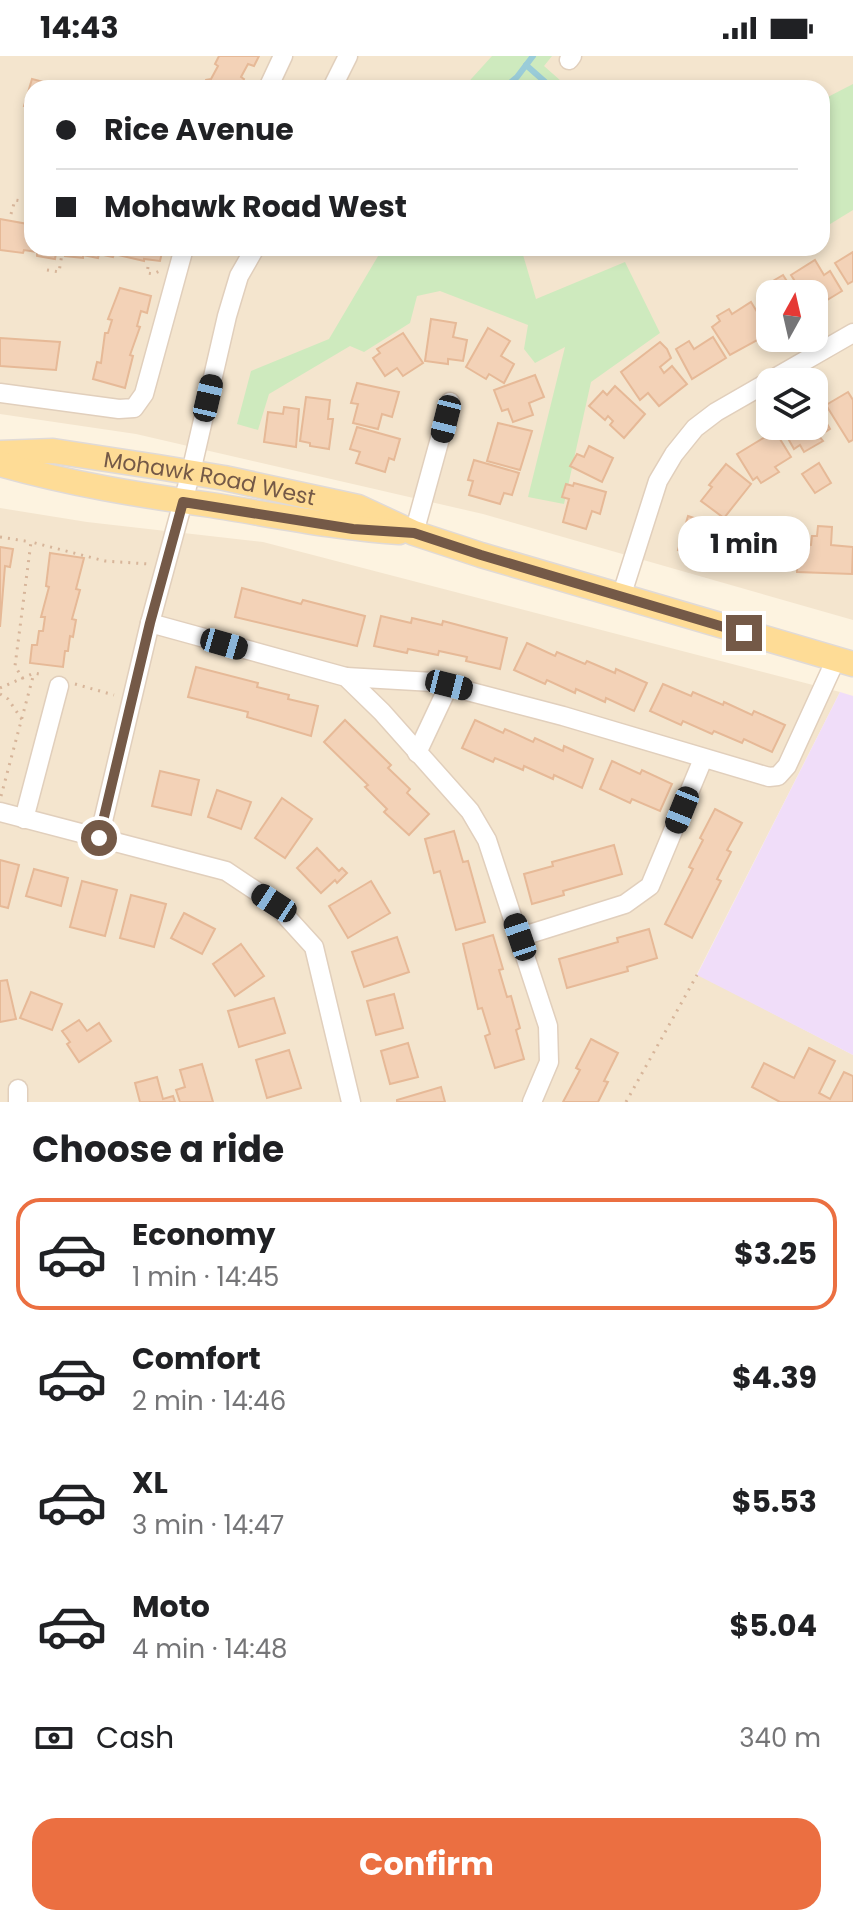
<!DOCTYPE html>
<html lang="en">
<head>
<meta charset="utf-8">
<style>
	body { margin:0; font-family:Poppins,sans-serif; background:#f2f2f2; color:#202124; height:100vh; display:flex; flex-direction:column; font-size:30px; white-space:nowrap }
	* { box-sizing:border-box; margin:0 }
	p { font-size:26px; color:#757577 }
	.icon { flex:none; width:44px; height:44px; fill:none; stroke:currentColor; stroke-width:2; stroke-linecap:round; stroke-linejoin:round }
	.map { position:relative; height:1046px; overflow:hidden }
	.details { display:flex; flex-direction:column; background:#fff; flex:1 }
	.details>* { flex:none }
	.hud { position:absolute; left:24px; top:24px; width:806px; height:176px; border-radius:24px; box-shadow:0 4px 12px #0003; display:grid; align-content:center; height:176px; padding:0 32px; background:#fff }
	.needle { width:52px; rotate:8deg }
	.controls { position:absolute; left:756px; top:224px; display:grid; gap:16px }
	.controls a { display:grid; place-items:center; width:72px; height:72px; border-radius:16px; background:#fff; box-shadow:0 4px 12px #0003; font-size:40px }
	.end { position:absolute; width:36px; height:36px; margin:-18px; border:10px solid #745947; background:#fff; box-shadow:0 0 0 4px #fff }
	.from { border-radius:50% }
	.bubble { position:absolute; height:56px; border-radius:24px; background:#fff; box-shadow:0 4px 12px #0003; font-size:26px; font-weight:700; line-height:56px; text-align:center }
	.car { position:absolute; width:24px; height:48px; margin:-24px -12px; border-radius:10px; box-shadow:0 0 6px 2px #0007; background:linear-gradient(#222 24%,#8ab4d8 0 40%,#222 0 76%,#8ab4d8 0 86%,#222 0) }
	.hud b { display:flex; align-items:center; gap:28px; height:76px; font-size:30px }
	.hud b+b { border-top:2px solid #e0e0e0 }
	.hud i { width:20px; height:20px; background:#202124 }
	ul { padding:0; list-style:none }
	li { display:flex; align-items:center; gap:24px; height:112px; margin:0 16px 12px; padding:0 16px; border:4px solid transparent; border-radius:24px }
	li div { flex:1 }
	li b { display:block; font-size:30px }
	li em { font-style:normal; font-weight:700 }
	li.on { border-color:#eb6f41 }
	li>.icon { width:72px; height:72px; stroke-width:1.5 }
	h2 { padding:0 32px; font-size:36px; line-height:96px }
	.pay { display:flex; align-items:center; gap:20px; height:88px; padding:0 32px; font-size:30px }
	.pay p { margin-inline-start:auto }
	.action { display:flex; gap:16px; margin-top:auto; padding:16px 32px }
	.action a { flex:1; height:92px; border-radius:24px; background:#eb6f41; color:#fff; font-size:32px; font-weight:700; line-height:92px; text-align:center }
	.status { display:flex; justify-content:space-between; align-items:center; height:56px; padding:0 40px; background:#fff; direction:ltr }
	.status svg { height:22px; fill:currentColor }
	.map>svg:first-child { display:block }
	.residential { fill:#f4e5ce; fill-rule:evenodd }
	.education { fill:#f0ddf9 }
	.green { fill:#ceeabe }
	.lines { fill:none; stroke-linecap:round; stroke-linejoin:round }
	.stream { stroke:#9accd8; stroke-width:6 }
	.building { fill:#f3d2b7; stroke:#e6b997; stroke-width:2 }
	.minor-casing { stroke:#e1cfbc; stroke-width:21 }
	.major-casing { stroke:#e0dad7; stroke-width:27 }
	.path { stroke:#d7b59a; stroke-width:3; stroke-dasharray:2 6; stroke-linecap:butt }
	.minor { stroke:#fff; stroke-width:18 }
	.major { stroke:#fedc96; stroke-width:24 }
	.route { stroke:#745947; stroke-width:10 }
	.labels { text-anchor:middle; dominant-baseline:central; stroke-width:6; stroke-linejoin:round; paint-order:stroke }
	.street-label { font-size:22px; fill:#745947; stroke:#fff7e7 }
</style>
</head>
<body>
<div class="status"><b>14:43</b><svg viewBox="0 0 49 12"><path d="M0 12V9h3v3zM5 12V6h3v6zM10 12V3h3v9zM15 12V0h3v12zM26 1h20v11H26zM47 4h2v5h-2z"/></svg></div>
<div class="map">
<svg width="853" height="1046" viewBox="0 0 853 1046">
	<rect width="100%" height="100%" fill="#fdf3e0"/>
	<g class="residential">
		<path d="M0 0H853V564L483 458 136 378 0 358ZM32 32H822V192H32ZM770 238H814V282H770ZM770 326H814V370H770Z"/>
		<polygon points="0,452 87,466 263,486 840,636 697,918 853,999 853,1046 0,1046"/>
	</g>
	<polygon class="education" points="840,636 853,640 853,999 697,919"/>
	<g class="green">
		<polygon points="492,0 552,0 544,10 561,25 557,32 463,32"/>
		<polygon points="853,28 853,154 822,173 822,44"/>
		<polygon points="375,192 521,192 536,243 625,206 660,277 591,326 564,448 528,441 565,291 535,307 524,293 528,269 440,235 417,240 410,267 364,296 350,290 269,338 258,374 237,368 251,315 329,283 381,195"/>
	</g>
	<g class="lines">
		<g class="stream">
			<polyline points="526,9 552,32"/>
			<polyline points="504,32 517,21 533,0"/>
		</g>
	</g>
	<g class="building">
		<polygon points="219,0 259,0 254,10 248,8 241,21 244,23 240,32 202,32 206,24 211,23 218,10 215,8"/>
		<polygon points="32,23 63,31 62,32 32,32 32,52 24,50"/>
		<polygon points="0,163 28,168 29,165 32,165 32,192 57,192 55,203 37,200 37,196 24,194 23,197 0,194"/>
		<polygon points="66,192 163,192 160,205 144,203 144,205 114,198 113,201 99,198 98,202 83,199 83,202 65,200"/>
		<polygon points="853,196 853,225 848,228 835,207"/>
		<polygon points="815,204 824,219 830,215 842,235 814,252 814,238 803,238 791,219"/>
		<polygon points="783,219 795,238 770,238 770,248 761,232"/>
		<polygon points="120,232 151,240 147,257 141,255 137,270 140,271 130,299 133,300 125,332 93,323 97,306 101,307 105,277 108,277 112,264 108,263"/>
		<polygon points="751,246 770,277 730,299 712,271 720,265 717,260 729,253 732,258"/>
		<polygon points="431,263 456,267 453,281 467,284 463,305 448,303 448,308 425,305"/>
		<polygon points="488,272 510,285 501,300 514,308 504,327 489,318 486,323 466,311"/>
		<polygon points="403,277 423,307 403,320 397,312 385,320 373,302 380,297 377,293"/>
		<polygon points="713,281 726,302 692,323 676,293 689,285 694,293"/>
		<polygon points="0,282 60,286 56,314 0,310"/>
		<polygon points="660,286 667,293 671,302 660,311 664,317 672,310 687,328 659,350 648,337 640,344 621,316"/>
		<polygon points="535,319 544,341 529,347 533,359 513,366 508,353 502,355 494,334"/>
		<polygon points="357,327 399,336 392,361 382,358 378,373 353,367 358,348 351,347"/>
		<polygon points="615,330 645,358 624,382 610,369 613,365 608,360 605,364 589,350 603,335 607,339"/>
		<polygon points="848,336 853,344 853,384 849,386 826,349"/>
		<polygon points="306,341 330,344 328,363 333,363 329,393 310,390 310,387 300,385"/>
		<polygon points="816,349 830,373 819,380 823,385 804,396 800,389 794,393 781,370 814,370"/>
		<polygon points="284,351 299,353 296,391 264,386 268,356 283,358"/>
		<polygon points="498,367 532,375 520,414 487,405"/>
		<polygon points="357,371 400,383 394,404 389,402 385,416 356,407 360,396 350,393"/>
		<polygon points="775,375 791,401 775,411 779,416 761,427 757,421 753,424 737,398"/>
		<polygon points="589,390 613,402 602,426 570,410 577,398 584,401"/>
		<polygon points="474,404 519,417 512,439 504,437 500,448 469,439 473,425 468,424"/>
		<polygon points="819,407 831,427 815,437 802,418"/>
		<polygon points="726,408 751,428 724,462 701,445 712,431 709,429"/>
		<polygon points="574,427 606,436 600,458 592,455 586,473 563,466 569,443 562,441 566,428 573,430"/>
		<polygon points="688,460 709,467 707,474 730,479 722,507 678,494"/>
		<polygon points="762,465 789,472 786,483 791,484 783,513 751,505"/>
		<polygon points="818,470 832,471 831,489 853,491 852,518 797,516 798,488 811,489 812,480 817,480"/>
		<polygon points="0,491 13,493 10,511 5,510 0,571"/>
		<polygon points="50,497 84,502 76,533 80,534 72,563 76,564 73,581 70,580 68,595 65,595 63,611 30,607 32,589 37,589 39,575 43,575 45,561 41,561 49,531 46,530"/>
		<polygon points="242,532 301,548 303,544 365,560 357,590 235,561"/>
		<polygon points="381,560 411,567 412,562 442,569 443,565 507,582 500,613 466,605 467,601 439,595 438,599 408,593 407,597 374,590"/>
		<polygon points="527,587 555,600 557,596 585,608 587,605 615,617 616,613 647,627 634,655 606,642 605,646 576,633 575,637 547,624 545,628 514,614"/>
		<polygon points="196,611 258,627 257,631 289,639 288,643 318,650 311,680 247,661 248,656 188,641"/>
		<polygon points="663,628 691,640 693,636 723,649 724,646 752,659 754,655 785,669 772,696 744,683 742,687 714,675 712,678 683,665 681,669 650,655"/>
		<polygon points="345,664 391,709 388,712 410,733 407,737 429,758 409,779 384,756 387,753 365,731 368,729 324,686"/>
		<polygon points="475,664 503,677 505,673 533,686 535,682 563,695 564,690 593,703 582,732 554,719 553,723 524,710 523,714 495,702 493,706 462,692"/>
		<polygon points="612,705 640,718 642,714 672,728 660,755 632,743 630,747 600,733"/>
		<polygon points="160,715 199,724 191,759 152,750"/>
		<polygon points="217,734 251,746 241,773 208,761"/>
		<polygon points="282,742 312,763 285,802 255,782"/>
		<polygon points="715,753 742,767 727,794 731,796 717,823 721,825 692,882 665,868 693,813 689,811 703,784 700,782"/>
		<polygon points="454,775 463,806 468,805 485,866 456,874 440,815 434,817 425,783"/>
		<polygon points="614,789 622,818 563,835 564,839 532,848 524,818 553,810 552,806"/>
		<polygon points="317,792 339,815 342,812 347,817 337,827 335,824 321,837 297,812"/>
		<polygon points="0,804 19,809 8,852 0,850"/>
		<polygon points="34,813 68,822 61,850 26,840"/>
		<polygon points="82,825 117,834 105,880 70,871"/>
		<polygon points="371,825 390,857 348,882 329,850"/>
		<polygon points="131,839 166,848 154,891 120,882"/>
		<polygon points="184,857 215,873 202,898 171,882"/>
		<polygon points="649,873 657,902 627,911 628,915 567,932 559,903 618,886 617,882"/>
		<polygon points="493,879 503,913 499,914 507,941 511,940 520,972 516,974 524,1003 495,1012 485,980 490,978 482,952 478,953 463,888"/>
		<polygon points="397,881 409,916 364,931 352,896"/>
		<polygon points="241,888 264,920 235,940 213,908"/>
		<polygon points="7,924 16,963 0,966 0,925"/>
		<polygon points="31,936 62,948 52,974 20,962"/>
		<polygon points="394,938 403,972 376,979 367,945"/>
		<polygon points="274,942 285,977 239,991 228,955"/>
		<polygon points="79,964 87,975 99,967 111,985 79,1006 67,988 70,986 62,975"/>
		<polygon points="591,983 618,997 604,1025 608,1026 598,1046 563,1046 580,1014 576,1012"/>
		<polygon points="408,987 418,1021 390,1028 381,995"/>
		<polygon points="809,992 835,1005 819,1037 830,1043 844,1016 853,1020 853,1046 780,1046 752,1031 764,1007 794,1022"/>
		<polygon points="289,994 301,1032 267,1042 256,1004"/>
		<polygon points="202,1008 213,1046 180,1046 176,1034 185,1031 180,1014"/>
		<polygon points="157,1021 163,1043 173,1040 175,1046 140,1046 135,1027"/>
		<polygon points="441,1031 445,1046 397,1046 397,1044"/>
	</g>
	<g class="lines">
		<g class="minor-casing">
			<g id="minor">
				<polyline points="569,4 572,0"/>
				<polyline points="268,32 283,0"/>
				<polyline points="332,32 348,0"/>
				<polyline points="0,337 119,353 134,352 144,338 184,192"/>
				<polyline points="414,477 450,346"/>
				<polyline points="621,541 658,425 674,398 695,372 716,356 853,277"/>
				<polyline points="150,567 346,621 382,656 470,755 487,784 548,970 549,1006 532,1046"/>
				<polyline points="346,621 433,626 563,660 769,721 778,720 787,710 836,603"/>
				<polyline points="417,697 449,629"/>
				<polyline points="0,756 226,815 274,847 314,891 351,1046"/>
				<polyline points="24,763 59,630"/>
				<polyline points="99,782 150,567 191,416 227,260 239,220 255,192"/>
				<polyline points="520,881 625,848 650,830 703,703"/>
				<polyline points="18,1033 18,1046"/>
			</g>
		</g>
		<g class="major-casing">
			<g id="major">
				<path id="s1" d="M0 397 53 395 158 411 224 422 358 451 414 477 481 499 853 608"/>
				<path d="M0 408C70 428 139 439 211 449 274 459 336 472 399 476"/>
			</g>
		</g>
		<g class="path">
			<polyline points="11,158 15,144 32,147"/>
			<polyline points="148,211 147,217 153,218 160,215"/>
			<polyline points="47,214 59,216 63,192"/>
			<polyline points="0,481 31,486"/>
			<polyline points="23,623 15,610 31,486 105,505 149,508"/>
			<polyline points="75,628 114,639"/>
			<polyline points="0,632 34,617 44,619"/>
			<polyline points="0,638 8,643 23,665"/>
			<polyline points="1,740 34,617"/>
			<polyline points="626,1046 697,919"/>
		</g>
		<use href="#minor" class="minor"/>
		<use href="#major" class="major"/>
	</g>
	<g class="lines">
		<polyline class="route" points="99,782 150,567 183,446 353,473 414,477 481,499 744,577"/>
	</g>
	<g class="labels">
		<g class="street-label">
			<text stroke="none"><textPath href="#s1" startOffset="212">Mohawk Road West</textPath></text>
		</g>
	</g>
</svg>
<div class="controls">
<a><svg class="needle" viewBox="-14 -14 28 28"><path d="M0-13l5 13h-10z" fill="#e53935"/><path d="M0 13l5-13h-10z" fill="#757577"/></svg></a>
<a><svg class="icon" aria-label="layers" viewBox="0 0 24 24"><path d="M12 4l9 5-9 5-9-5zM3 14l9 5 9-5"/></svg></a>
</div>
<i class="end from" style="left:99px;top:782px"></i>
<i class="end" style="left:744px;top:577px"></i>
<div class="bubble" style="left:678px;top:460px;width:132px">1 min</div>
<i class="car" style="left:208px;top:342px;rotate:13deg"></i>
<i class="car" style="left:446px;top:363px;rotate:194deg"></i>
<i class="car" style="left:224px;top:588px;rotate:106deg"></i>
<i class="car" style="left:449px;top:629px;rotate:104deg"></i>
<i class="car" style="left:682px;top:754px;rotate:202deg"></i>
<i class="car" style="left:274px;top:847px;rotate:303deg"></i>
<i class="car" style="left:520px;top:881px;rotate:341deg"></i>
<div class="hud">
<b><i class="from"></i>Rice Avenue</b>
<b><i></i>Mohawk Road West</b>
</div>
</div>
<section class="details">
<h2>Choose a ride</h2>
<ul>
<li class="on"><svg class="icon" aria-label="car" viewBox="0 0 24 24"><path d="M5 17H2v-5l4-1 3-4h7l3 4 3 1v5h-3M9 17h6M6 11h13"/><circle cx="7" cy="17" r="2"/><circle cx="17" cy="17" r="2"/></svg><div><b>Economy</b><p>1 min · 14:45</p></div><em>$3.25</em></li>
<li><svg class="icon" aria-label="car" viewBox="0 0 24 24"><path d="M5 17H2v-5l4-1 3-4h7l3 4 3 1v5h-3M9 17h6M6 11h13"/><circle cx="7" cy="17" r="2"/><circle cx="17" cy="17" r="2"/></svg><div><b>Comfort</b><p>2 min · 14:46</p></div><em>$4.39</em></li>
<li><svg class="icon" aria-label="car" viewBox="0 0 24 24"><path d="M5 17H2v-5l4-1 3-4h7l3 4 3 1v5h-3M9 17h6M6 11h13"/><circle cx="7" cy="17" r="2"/><circle cx="17" cy="17" r="2"/></svg><div><b>XL</b><p>3 min · 14:47</p></div><em>$5.53</em></li>
<li><svg class="icon" aria-label="car" viewBox="0 0 24 24"><path d="M5 17H2v-5l4-1 3-4h7l3 4 3 1v5h-3M9 17h6M6 11h13"/><circle cx="7" cy="17" r="2"/><circle cx="17" cy="17" r="2"/></svg><div><b>Moto</b><p>4 min · 14:48</p></div><em>$5.04</em></li>
</ul>
<div class="pay"><svg class="icon" aria-label="cash" viewBox="0 0 24 24"><path d="M3 7h18v10H3z"/><circle cx="12" cy="12" r="2"/></svg>Cash<p>340 m</p></div>
<div class="action"><a>Confirm</a></div>
</section>
</body>
</html>
